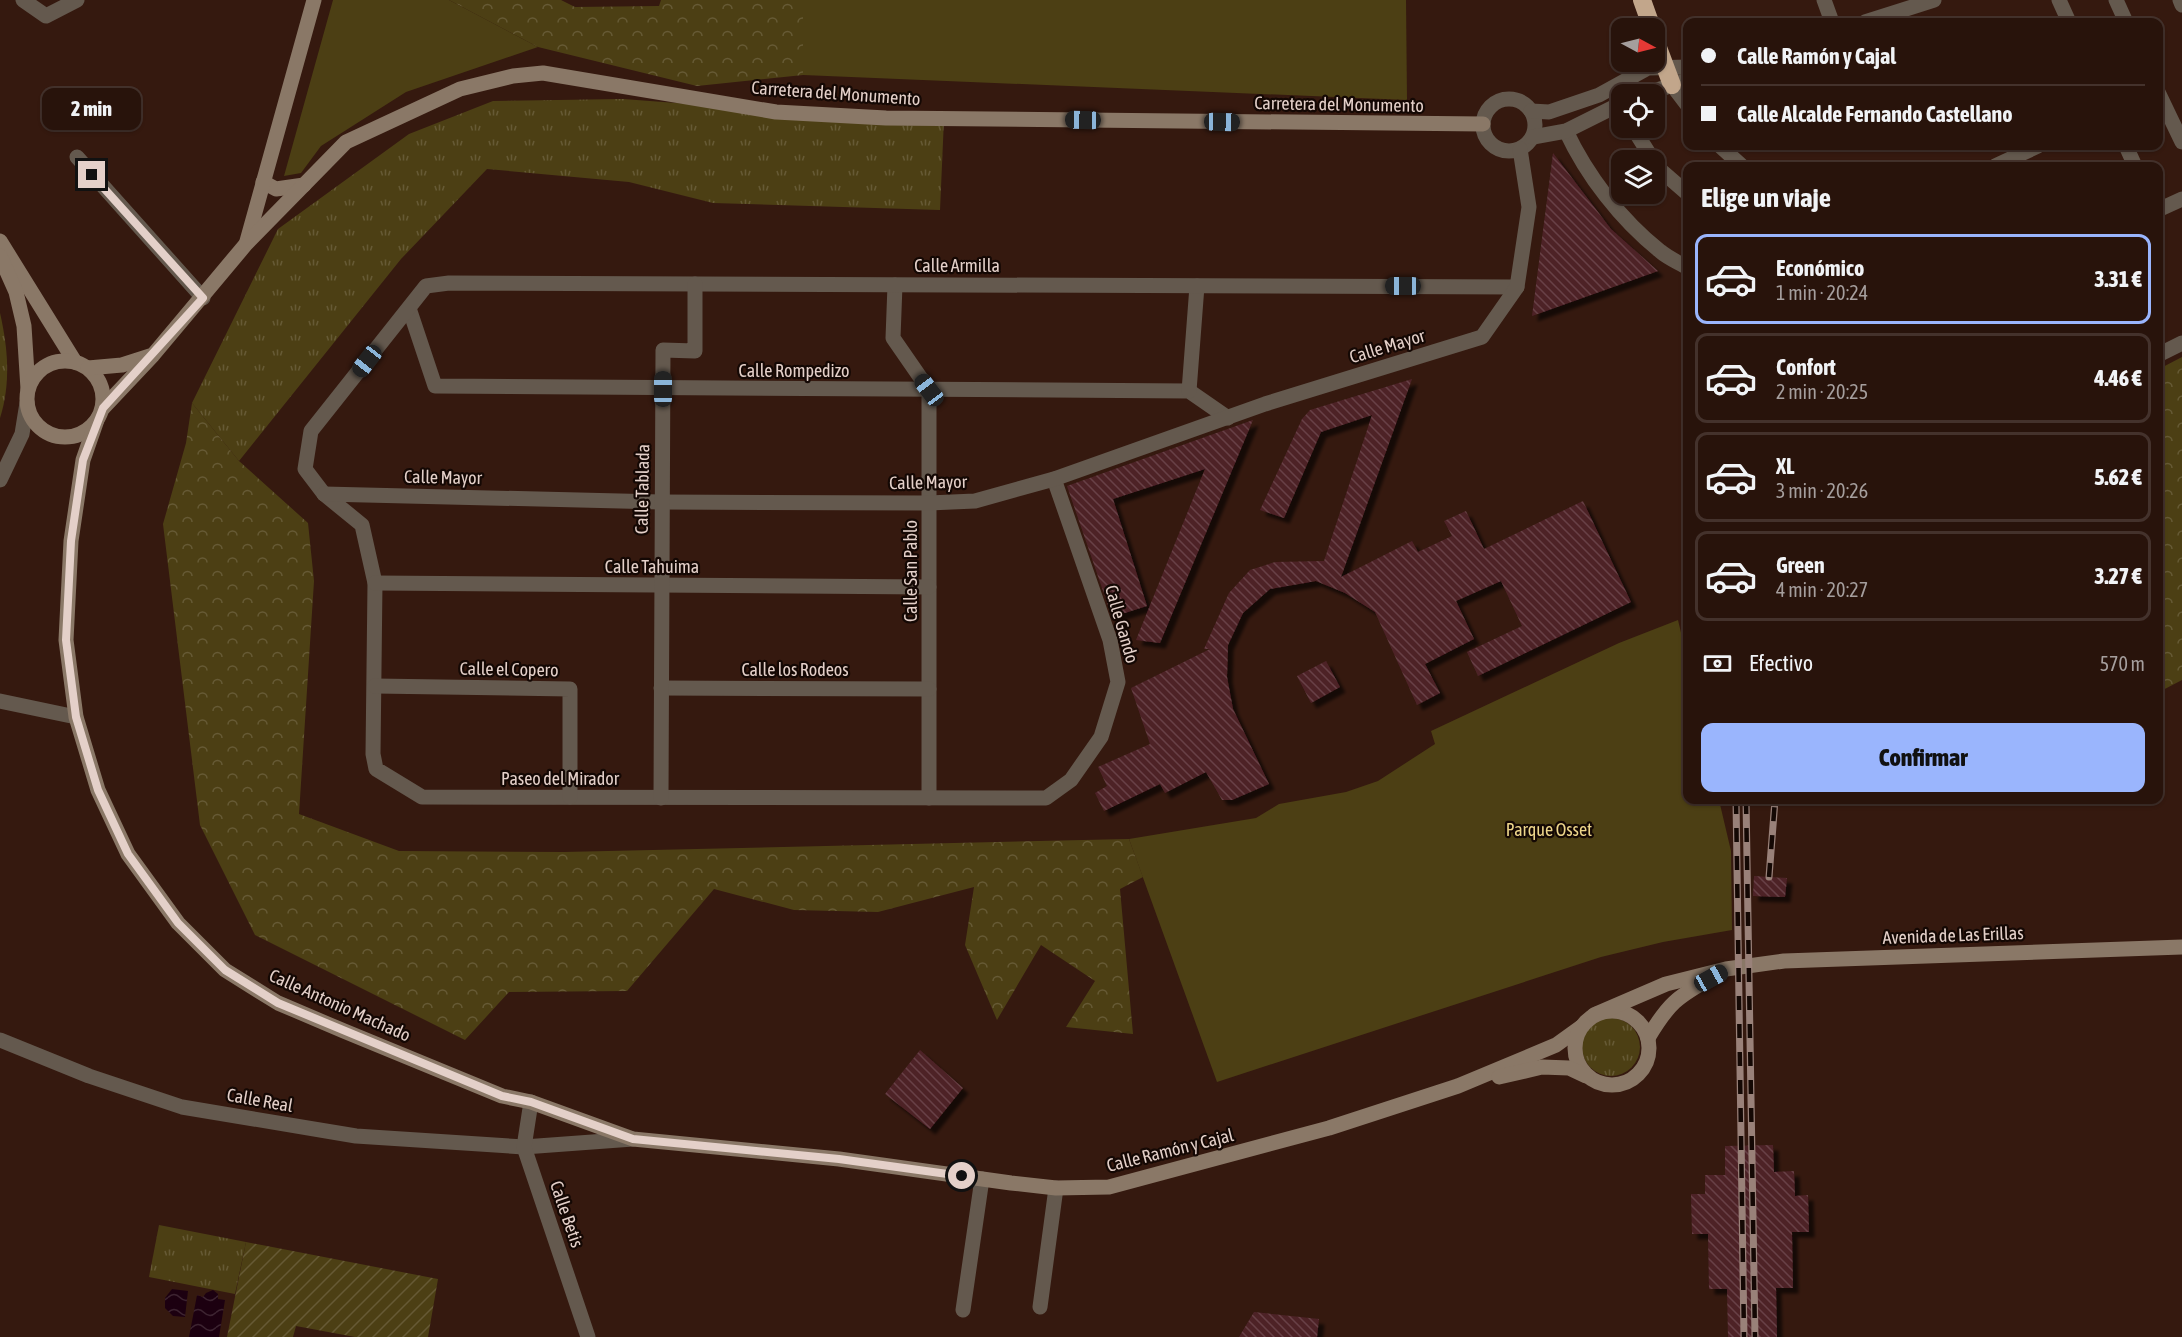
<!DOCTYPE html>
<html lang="es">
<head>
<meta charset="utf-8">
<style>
	body { margin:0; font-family:"Asap Condensed",sans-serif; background:#342019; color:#f1f3f6; height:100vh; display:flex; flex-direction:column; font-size:22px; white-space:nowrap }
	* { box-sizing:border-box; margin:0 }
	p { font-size:20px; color:#a59e9d }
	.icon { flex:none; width:33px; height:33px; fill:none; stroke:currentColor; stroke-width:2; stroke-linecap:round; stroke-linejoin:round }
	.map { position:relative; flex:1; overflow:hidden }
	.details { position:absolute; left:1683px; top:162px; width:480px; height:642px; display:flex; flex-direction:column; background:#28130b; border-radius:12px; box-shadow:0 2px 4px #0004,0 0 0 2px #44322c }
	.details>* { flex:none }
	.top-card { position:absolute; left:1683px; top:18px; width:480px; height:132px; border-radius:12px; box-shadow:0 2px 4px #0004,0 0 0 2px #44322c; display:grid; align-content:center; height:132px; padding:0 18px; background:#28130b }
	.needle { width:39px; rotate:97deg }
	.controls { position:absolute; left:1611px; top:18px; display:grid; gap:12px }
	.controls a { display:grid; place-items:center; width:54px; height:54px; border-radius:12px; background:#28130b; box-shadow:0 2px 4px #0004,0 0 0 2px #44322c; font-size:30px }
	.end { position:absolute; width:27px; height:27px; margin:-14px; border:8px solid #e4d0c9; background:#111; box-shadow:0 0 0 3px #111 }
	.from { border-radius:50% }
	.bubble { position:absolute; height:42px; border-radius:12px; background:#28130b; box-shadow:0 2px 4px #0004,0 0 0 2px #44322c; font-size:20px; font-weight:800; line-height:42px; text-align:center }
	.car { position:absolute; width:18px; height:36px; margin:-18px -9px; border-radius:8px; box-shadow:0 0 4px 2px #0007; background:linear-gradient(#222 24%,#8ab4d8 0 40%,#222 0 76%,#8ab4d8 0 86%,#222 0) }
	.top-card b { display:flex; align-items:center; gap:21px; height:57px; font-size:22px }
	.top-card b+b { border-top:2px solid #44322c }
	.top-card i { width:15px; height:15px; background:#f1f3f6 }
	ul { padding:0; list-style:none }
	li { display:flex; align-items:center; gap:18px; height:90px; margin:0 12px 9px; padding:0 6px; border:3px solid #44322c; border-radius:12px }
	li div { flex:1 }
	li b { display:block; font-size:22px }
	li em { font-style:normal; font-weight:800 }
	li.current { border-color:#9ab5fd }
	li>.icon { width:54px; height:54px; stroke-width:1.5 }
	h2 { padding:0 18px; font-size:27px; line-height:72px }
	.pay { display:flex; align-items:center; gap:15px; height:66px; padding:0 18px; font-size:22px }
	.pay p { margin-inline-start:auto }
	.button { display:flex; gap:12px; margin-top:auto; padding:12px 18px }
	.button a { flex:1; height:69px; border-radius:12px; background:#9ab5fd; color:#111; font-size:24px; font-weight:800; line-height:69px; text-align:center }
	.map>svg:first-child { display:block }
	.grass { fill:url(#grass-tufts) }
	.forest { fill:url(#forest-crowns) }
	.park { fill:#4c3f14 }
	.garden { fill:url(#garden-furrows) }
	.water { fill:url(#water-waves) }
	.building { fill:url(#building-back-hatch); filter:url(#shadow) }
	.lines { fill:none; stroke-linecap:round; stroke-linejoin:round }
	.street { stroke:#64594e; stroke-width:15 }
	.secondary { stroke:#8a7867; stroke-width:15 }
	.highway { stroke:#c2a68b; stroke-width:18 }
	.rail-casing { stroke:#998179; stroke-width:7 }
	.rail { stroke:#140804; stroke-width:4.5; stroke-dasharray:14; stroke-linecap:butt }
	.route { stroke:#e4d0c9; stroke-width:8 }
	.labels { text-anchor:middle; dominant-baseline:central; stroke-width:4.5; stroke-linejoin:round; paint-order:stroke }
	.street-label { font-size:18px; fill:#e4d0c9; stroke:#140804 }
	.park-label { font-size:18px; fill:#eed68b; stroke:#140804 }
</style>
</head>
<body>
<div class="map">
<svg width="2182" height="1337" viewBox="0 0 2182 1337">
	<defs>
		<pattern id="grass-tufts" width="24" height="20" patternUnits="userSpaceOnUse" patternTransform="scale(1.5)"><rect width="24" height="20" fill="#4c3f14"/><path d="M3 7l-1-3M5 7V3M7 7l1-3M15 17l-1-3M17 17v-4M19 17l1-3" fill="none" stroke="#665a35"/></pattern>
		<pattern id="forest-crowns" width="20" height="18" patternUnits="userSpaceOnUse" patternTransform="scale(1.5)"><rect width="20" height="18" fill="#4c3f14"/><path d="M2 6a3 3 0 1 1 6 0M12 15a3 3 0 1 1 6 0" fill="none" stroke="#665a35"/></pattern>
		<pattern id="garden-furrows" width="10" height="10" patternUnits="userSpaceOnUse" patternTransform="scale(1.5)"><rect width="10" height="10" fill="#4c3f14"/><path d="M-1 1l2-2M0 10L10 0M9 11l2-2" fill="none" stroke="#665a35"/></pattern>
		<pattern id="water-waves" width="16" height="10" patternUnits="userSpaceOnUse" patternTransform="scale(1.5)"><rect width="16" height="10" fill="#1c0010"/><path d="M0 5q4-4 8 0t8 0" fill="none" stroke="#3d2431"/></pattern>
		<pattern id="building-back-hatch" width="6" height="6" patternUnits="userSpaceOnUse" patternTransform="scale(1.5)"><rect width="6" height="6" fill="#4e2228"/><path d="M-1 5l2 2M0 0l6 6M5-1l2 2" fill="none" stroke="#674146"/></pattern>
		<filter id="shadow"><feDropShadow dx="5.5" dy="5.5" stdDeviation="1.5" flood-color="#0009"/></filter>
	</defs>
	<rect width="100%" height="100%" fill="#35190f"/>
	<g class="grass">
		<polygon points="623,99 757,109 944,119 940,210 713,203 629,182 487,169 401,259 239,461 192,403 278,229 409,134 493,101"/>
		<path d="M0 313C8 348 11 383 0 418Z"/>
		<circle cx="1611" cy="1047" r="29"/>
		<polygon points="159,1225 246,1242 235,1294 149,1277"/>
	</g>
	<g class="forest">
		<polygon points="449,0 561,0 575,7 659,6 661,0 803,0 803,75 697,86 538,47"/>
		<polygon points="2182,357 2182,680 2159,692 2159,369"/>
		<polygon points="192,403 239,461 308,523 314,581 299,814 399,851 564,852 1129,839 1143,877 1120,889 1133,1034 1066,1027 1095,981 1041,945 997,1020 965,945 974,887 878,912 794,910 714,889 627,991 509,992 465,1040 255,935 200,825 163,524 186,443"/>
	</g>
	<g class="park">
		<polygon points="333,0 449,0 538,47 406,92 321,146 301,173 284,176"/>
		<polygon points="803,0 1406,0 1407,100 803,75"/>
		<polygon points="1678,620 1688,662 1688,800 1719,800 1731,851 1732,930 1663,942 1601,957 1217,1082 1129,839 1256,818 1279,804 1346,792 1378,781 1435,744 1431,731 1619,643"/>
	</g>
	<polygon class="garden" points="246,1242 438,1279 428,1337 355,1337 296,1326 293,1337 227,1337"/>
	<g class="water">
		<polygon points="172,1289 188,1291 185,1317 173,1316 165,1308 165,1298"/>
		<polygon points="213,1290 218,1294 218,1299 225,1300 219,1337 189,1337 197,1295 203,1297 206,1293"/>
	</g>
	<g class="building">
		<polygon points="1553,153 1611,229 1658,271 1532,316"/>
		<polygon points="1412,379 1341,577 1412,541 1418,552 1452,536 1444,521 1466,511 1484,549 1583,501 1631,602 1478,676 1467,652 1522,626 1501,581 1456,601 1474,639 1425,664 1440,693 1417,705 1375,612 1345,593 1316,581 1270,589 1243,613 1228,645 1227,677 1233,709 1269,784 1232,800 1222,800 1206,772 1165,793 1160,784 1104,811 1095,793 1107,786 1098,767 1150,744 1131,688 1210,649 1204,649 1229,593 1250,570 1275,562 1324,561 1372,415 1321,432 1284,518 1260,510 1302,419 1310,410"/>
		<polygon points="1253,420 1160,643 1136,640 1205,469 1113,499 1147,606 1112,617 1067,486"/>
		<polygon points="1326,661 1340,687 1311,703 1297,676"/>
		<polygon points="1754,876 1787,878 1785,897 1753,896"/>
		<polygon points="920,1050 963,1088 930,1129 885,1094"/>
		<polygon points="1773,1145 1774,1172 1794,1171 1795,1196 1808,1195 1809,1232 1792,1232 1793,1288 1776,1288 1777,1337 1728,1337 1727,1289 1709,1289 1708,1234 1692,1234 1691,1194 1705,1194 1705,1175 1725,1175 1725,1146"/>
		<polygon points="1254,1312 1319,1319 1317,1337 1239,1337"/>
	</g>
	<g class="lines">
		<g class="street">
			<polyline points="23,0 46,16 77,0"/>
			<polyline points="1824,0 1832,22"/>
			<polyline points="2059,0 2069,22"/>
			<polyline points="2116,0 2126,22"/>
			<polyline points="2180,0 2182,5"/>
			<polyline points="1865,22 1934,0"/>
			<polyline points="1672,85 1688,106"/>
			<polyline points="2158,92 2182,142"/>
			<polyline points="1645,94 1688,80"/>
			<circle cx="1509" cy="125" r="26"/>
			<polyline points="1531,111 1549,112 1599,95 1648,68 1688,67"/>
			<polyline points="1633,128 1653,160"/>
			<path d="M1566 131C1587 176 1621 220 1660 251 1668 258 1678 262 1688 268"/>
			<polyline points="1533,137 1566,131 1622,103"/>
			<polyline points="1720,146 1742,166"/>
			<polyline points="2126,146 2135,166"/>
			<polyline points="77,157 203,298"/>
			<polyline points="1654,162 1658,168 1688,194"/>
			<polyline points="1995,166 2038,146"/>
			<polyline points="2158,210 2182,199"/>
			<polyline points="895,285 893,338 929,390 929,798"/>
			<polyline points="409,308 435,386 1189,391 1228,418"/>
			<polyline points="2158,355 2182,343"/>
			<polyline points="1189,391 1197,286"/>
			<polyline points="1054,479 1110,640 1118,682 1101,737 1071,780 1046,798 422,797 376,769 373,754 375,583 362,525 324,494 305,469 311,431 426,286 449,283 1517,287"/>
			<polyline points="0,480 22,434 27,403"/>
			<polyline points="324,494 661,502 929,503 975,501 1054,479 1265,404 1482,337 1517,287 1529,207 1520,149"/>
			<polyline points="375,583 929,587"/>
			<polyline points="375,686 570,689 570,797"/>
			<polyline points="661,688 929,689"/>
			<polyline points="0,701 76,717"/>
			<polyline points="661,798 663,350 695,351 695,284"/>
			<polyline points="0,1040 89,1076 182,1107 356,1136 524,1147 633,1139"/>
			<polyline points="531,1102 524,1147 588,1337"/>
			<polyline points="1040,1307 1056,1188"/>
			<polyline points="963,1310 982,1179"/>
		</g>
		<g class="secondary">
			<polyline points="263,182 276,189 304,185"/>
			<polyline points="0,241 75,362"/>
			<polyline points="247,241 314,0"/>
			<polyline points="0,256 16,292 24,326 28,389"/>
			<circle cx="65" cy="399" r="38"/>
			<polyline points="88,368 122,365 150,356"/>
			<polyline points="103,408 153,355 246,244 346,142 460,89 513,76 543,73 776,112 886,118 1483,124"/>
			<polyline points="97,420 83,460 71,541 66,640 76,717 98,790 128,854 178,923 225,970 278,1003 344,1031 502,1096 531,1102 633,1139 839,1159 1011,1183 1056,1188 1109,1187 1329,1128 1458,1086 1556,1045 1581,1027"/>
			<circle cx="1612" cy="1048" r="37"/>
			<polyline points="1594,1015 1666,984 1726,969 1784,961 2182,947"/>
			<path d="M1648 1038C1668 1004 1677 997 1711 978"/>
			<polyline points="1499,1077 1542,1067 1569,1068 1586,1076"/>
		</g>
		<g class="highway">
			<polyline points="1642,0 1652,28"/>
			<polyline points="1654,37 1672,85"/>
		</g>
		<g class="rail-casing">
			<g id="rail">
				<polyline points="1736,800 1744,1337"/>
				<polyline points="1746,800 1755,1337"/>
				<polyline points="1769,877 1775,800"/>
			</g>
		</g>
		<use href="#rail" class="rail"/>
	</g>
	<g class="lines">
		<polyline class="route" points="92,175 203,298 103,408 83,460 71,541 66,640 76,717 98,790 128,854 178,923 225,970 278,1003 502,1096 531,1102 633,1139 839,1159 962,1176"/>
	</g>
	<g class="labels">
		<g class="street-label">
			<text transform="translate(836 93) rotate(4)">Carretera del Monumento</text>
			<text transform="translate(1339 104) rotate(1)">Carretera del Monumento</text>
			<text x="957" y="265">Calle Armilla</text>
			<text transform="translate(1387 346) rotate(-17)">Calle Mayor</text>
			<text x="794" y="370">Calle Rompedizo</text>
			<text transform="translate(443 477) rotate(1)">Calle Mayor</text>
			<text transform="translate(928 482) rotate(-1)">Calle Mayor</text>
			<text transform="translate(642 489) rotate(-89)">Calle Tablada</text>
			<text x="652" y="566">Calle Tahuima</text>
			<text transform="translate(910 571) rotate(-90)">Calle San Pablo</text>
			<text transform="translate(1122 624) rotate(74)">Calle Gando</text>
			<text transform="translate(509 669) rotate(1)">Calle el Copero</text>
			<text x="795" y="669">Calle los Rodeos</text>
			<text x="560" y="778">Paseo del Mirador</text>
			<text transform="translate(1953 935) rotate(-2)">Avenida de Las Erillas</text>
			<text transform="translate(340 1005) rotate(24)">Calle Antonio Machado</text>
			<text transform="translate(260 1100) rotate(10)">Calle Real</text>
			<text transform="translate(1170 1150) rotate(-14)">Calle Ramón y Cajal</text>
			<text transform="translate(567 1214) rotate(71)">Calle Betis</text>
		</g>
		<g class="park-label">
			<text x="1549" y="829">Parque Osset</text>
		</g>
	</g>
</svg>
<div class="controls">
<a><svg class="needle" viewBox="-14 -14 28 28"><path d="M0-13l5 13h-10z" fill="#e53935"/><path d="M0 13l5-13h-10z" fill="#a59e9d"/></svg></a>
<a><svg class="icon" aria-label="locate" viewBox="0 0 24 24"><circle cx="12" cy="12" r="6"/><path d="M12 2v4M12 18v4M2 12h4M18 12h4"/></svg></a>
<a><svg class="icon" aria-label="layers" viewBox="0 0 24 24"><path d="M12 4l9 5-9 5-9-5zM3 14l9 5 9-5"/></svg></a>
</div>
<i class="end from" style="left:962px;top:1176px"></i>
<i class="end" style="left:92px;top:175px"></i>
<div class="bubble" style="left:42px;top:88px;width:99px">2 min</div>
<i class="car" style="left:1083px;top:120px;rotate:271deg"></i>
<i class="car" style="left:1222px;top:122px;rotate:91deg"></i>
<i class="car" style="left:1403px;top:286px;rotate:270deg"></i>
<i class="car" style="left:367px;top:361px;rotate:218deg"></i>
<i class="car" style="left:663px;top:389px;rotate:0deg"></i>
<i class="car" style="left:929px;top:390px;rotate:323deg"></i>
<i class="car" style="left:1711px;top:978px;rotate:61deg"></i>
<div class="top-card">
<b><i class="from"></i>Calle Ramón y Cajal</b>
<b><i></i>Calle Alcalde Fernando Castellano</b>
</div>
<section class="details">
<h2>Elige un viaje</h2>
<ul>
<li class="current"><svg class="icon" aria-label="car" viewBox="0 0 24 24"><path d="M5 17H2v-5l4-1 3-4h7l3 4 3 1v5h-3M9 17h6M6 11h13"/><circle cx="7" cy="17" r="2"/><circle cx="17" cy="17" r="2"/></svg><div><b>Económico</b><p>1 min · 20:24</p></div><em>3.31 €</em></li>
<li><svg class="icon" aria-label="car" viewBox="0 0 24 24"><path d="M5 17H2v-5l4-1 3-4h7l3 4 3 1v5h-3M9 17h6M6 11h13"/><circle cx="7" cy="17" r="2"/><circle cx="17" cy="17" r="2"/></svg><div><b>Confort</b><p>2 min · 20:25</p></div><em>4.46 €</em></li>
<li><svg class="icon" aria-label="car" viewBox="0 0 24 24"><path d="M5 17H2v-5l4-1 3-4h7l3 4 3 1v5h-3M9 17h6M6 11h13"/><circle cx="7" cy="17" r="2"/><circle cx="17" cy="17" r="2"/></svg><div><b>XL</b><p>3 min · 20:26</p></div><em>5.62 €</em></li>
<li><svg class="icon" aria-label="car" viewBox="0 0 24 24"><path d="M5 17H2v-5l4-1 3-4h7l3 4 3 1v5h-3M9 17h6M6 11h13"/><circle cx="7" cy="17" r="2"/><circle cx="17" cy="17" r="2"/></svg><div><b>Green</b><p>4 min · 20:27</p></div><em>3.27 €</em></li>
</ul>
<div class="pay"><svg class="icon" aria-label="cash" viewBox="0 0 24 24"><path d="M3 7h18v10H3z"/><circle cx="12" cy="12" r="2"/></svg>Efectivo<p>570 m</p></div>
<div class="button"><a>Confirmar</a></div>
</section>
</div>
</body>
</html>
